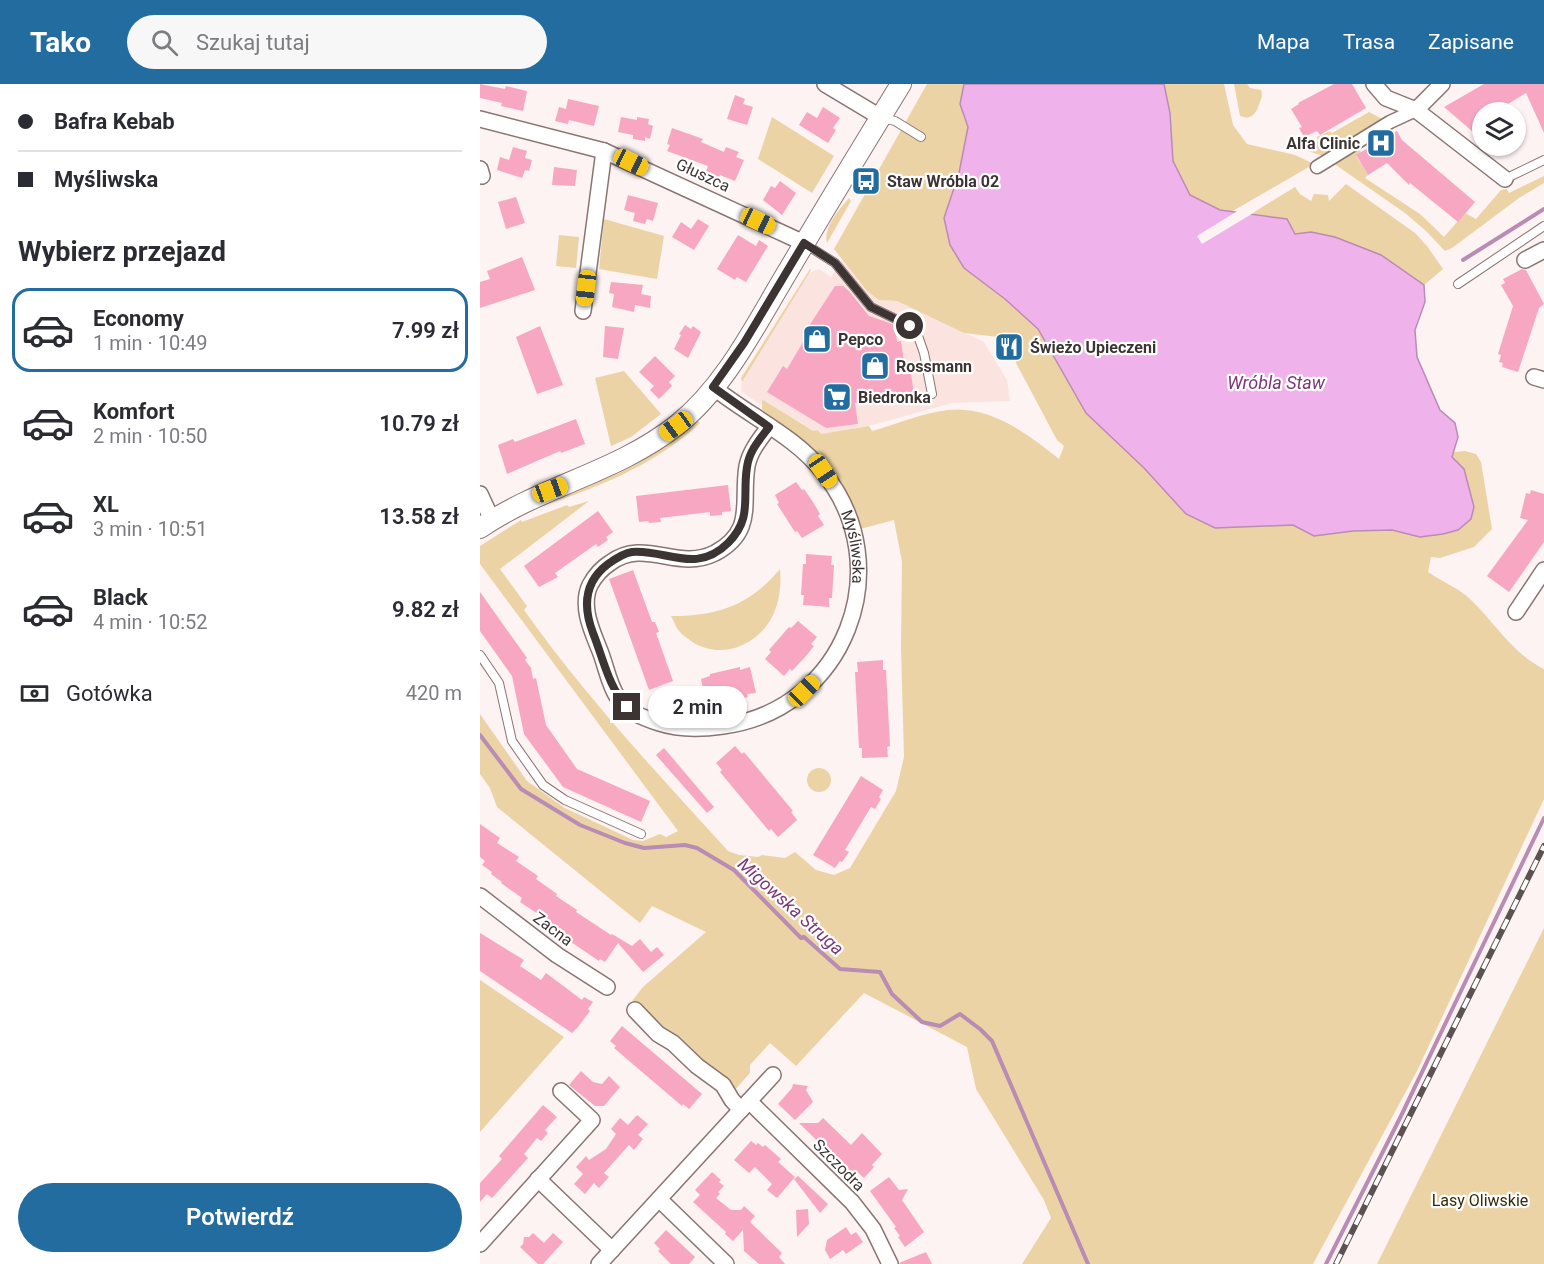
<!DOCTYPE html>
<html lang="pl">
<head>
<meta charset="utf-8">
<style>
	body { margin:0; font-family:Roboto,sans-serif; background:#f7f7f7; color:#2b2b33; height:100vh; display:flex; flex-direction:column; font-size:22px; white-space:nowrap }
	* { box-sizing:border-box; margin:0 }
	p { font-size:20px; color:#7c7c81 }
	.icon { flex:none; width:33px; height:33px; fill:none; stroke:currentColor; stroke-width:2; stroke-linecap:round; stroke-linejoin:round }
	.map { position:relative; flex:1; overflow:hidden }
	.details { display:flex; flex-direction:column; background:#fff; width:480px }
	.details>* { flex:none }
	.top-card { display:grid; align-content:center; height:132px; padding:0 18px; background:#fff }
	.fabs { position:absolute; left:992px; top:18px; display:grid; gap:12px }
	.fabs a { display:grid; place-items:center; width:54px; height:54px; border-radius:50%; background:#fff; box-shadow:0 2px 4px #0004; font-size:30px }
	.end { position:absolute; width:27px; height:27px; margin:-14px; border:8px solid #3c3433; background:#fff; box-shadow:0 0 0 3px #fff }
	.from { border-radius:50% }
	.bubble { position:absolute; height:42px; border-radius:21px; background:#fff; box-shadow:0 2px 4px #0004; font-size:20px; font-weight:600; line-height:42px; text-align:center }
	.car { position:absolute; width:18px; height:36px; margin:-18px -9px; border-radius:8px; box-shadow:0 0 4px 2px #0007; background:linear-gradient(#f5c518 24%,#345 0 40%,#f5c518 0 76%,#345 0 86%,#f5c518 0) }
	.top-card b { display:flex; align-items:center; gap:21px; height:57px; font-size:22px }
	.top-card b+b { border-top:2px solid #e1e1e2 }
	.top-card i { width:15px; height:15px; background:#2b2b33 }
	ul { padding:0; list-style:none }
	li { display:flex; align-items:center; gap:18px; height:84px; margin:0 12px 9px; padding:0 6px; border:3px solid transparent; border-radius:18px }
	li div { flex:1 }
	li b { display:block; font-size:22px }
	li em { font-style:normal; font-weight:600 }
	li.active { border-color:#236ca0 }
	li>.icon { width:54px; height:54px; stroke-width:1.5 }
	h2 { padding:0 18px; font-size:27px; line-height:72px }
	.pay { display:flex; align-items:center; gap:15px; height:66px; padding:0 18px; font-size:22px }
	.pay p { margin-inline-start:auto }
	.primary-button { display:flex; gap:12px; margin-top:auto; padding:12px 18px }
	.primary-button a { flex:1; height:69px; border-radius:36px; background:#236ca0; color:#fff; font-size:24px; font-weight:600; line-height:69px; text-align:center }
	header { display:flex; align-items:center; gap:36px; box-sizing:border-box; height:84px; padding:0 30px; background:#236ca0; color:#fff }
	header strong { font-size:28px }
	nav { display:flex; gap:33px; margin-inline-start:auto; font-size:21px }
	.search { width:420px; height:54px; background:#f7f7f7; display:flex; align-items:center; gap:15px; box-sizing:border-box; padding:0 21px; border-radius:33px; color:#7c7c81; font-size:22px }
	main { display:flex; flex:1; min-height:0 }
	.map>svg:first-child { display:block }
	.built { fill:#fbe3e0 }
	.green { fill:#ecd3a5 }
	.water { fill:#efb2ea; stroke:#b98cb3; stroke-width:1.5 }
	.pier { fill:#fcf3f2 }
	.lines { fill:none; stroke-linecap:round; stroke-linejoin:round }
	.stream { stroke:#b98cb3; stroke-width:4 }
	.building { fill:#f8a7c3 }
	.service-casing { stroke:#897573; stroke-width:10 }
	.pedestrian-casing { stroke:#897573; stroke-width:15 }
	.minor-casing { stroke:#897573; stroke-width:18 }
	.tertiary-casing { stroke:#897573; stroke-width:22 }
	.service { stroke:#fff; stroke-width:8 }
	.pedestrian { stroke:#fff; stroke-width:12 }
	.minor { stroke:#fff; stroke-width:15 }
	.tertiary { stroke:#fff; stroke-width:20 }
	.rail-casing { stroke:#5b5251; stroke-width:6 }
	.rail { stroke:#fff; stroke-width:4; stroke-dasharray:11; stroke-linecap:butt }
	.route { stroke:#3c3433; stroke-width:8 }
	.labels { text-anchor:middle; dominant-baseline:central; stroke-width:4.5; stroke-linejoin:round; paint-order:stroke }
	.poi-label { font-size:16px; font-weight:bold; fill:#3c3433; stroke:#fff; text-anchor:start }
	.street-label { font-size:16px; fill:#3c3433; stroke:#fff }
	.park-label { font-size:16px; fill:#382908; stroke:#fff }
	.water-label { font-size:18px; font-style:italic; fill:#7c3679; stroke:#fff }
</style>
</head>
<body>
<header>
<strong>Tako</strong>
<div class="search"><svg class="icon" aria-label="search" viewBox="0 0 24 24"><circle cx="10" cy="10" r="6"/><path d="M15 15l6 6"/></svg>Szukaj tutaj</div>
<nav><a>Mapa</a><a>Trasa</a><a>Zapisane</a></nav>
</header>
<main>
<section class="details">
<div class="top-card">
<b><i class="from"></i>Bafra Kebab</b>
<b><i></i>Myśliwska</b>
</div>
<h2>Wybierz przejazd</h2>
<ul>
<li class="active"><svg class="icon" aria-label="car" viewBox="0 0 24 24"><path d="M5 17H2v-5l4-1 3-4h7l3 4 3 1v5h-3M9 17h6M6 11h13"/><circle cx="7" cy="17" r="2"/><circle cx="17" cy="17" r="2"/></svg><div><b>Economy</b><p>1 min · 10:49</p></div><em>7.99 zł</em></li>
<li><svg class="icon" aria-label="car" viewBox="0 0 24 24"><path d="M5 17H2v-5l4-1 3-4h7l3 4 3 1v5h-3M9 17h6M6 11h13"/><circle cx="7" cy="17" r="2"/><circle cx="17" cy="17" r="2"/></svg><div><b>Komfort</b><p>2 min · 10:50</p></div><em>10.79 zł</em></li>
<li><svg class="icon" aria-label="car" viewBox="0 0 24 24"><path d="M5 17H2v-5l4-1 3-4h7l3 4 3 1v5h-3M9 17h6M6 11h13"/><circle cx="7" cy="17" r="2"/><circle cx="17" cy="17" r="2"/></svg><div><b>XL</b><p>3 min · 10:51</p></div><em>13.58 zł</em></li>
<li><svg class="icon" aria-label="car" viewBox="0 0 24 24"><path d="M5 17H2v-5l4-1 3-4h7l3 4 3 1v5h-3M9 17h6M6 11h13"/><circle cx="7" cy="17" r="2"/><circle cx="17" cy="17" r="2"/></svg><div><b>Black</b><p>4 min · 10:52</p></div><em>9.82 zł</em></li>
</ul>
<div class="pay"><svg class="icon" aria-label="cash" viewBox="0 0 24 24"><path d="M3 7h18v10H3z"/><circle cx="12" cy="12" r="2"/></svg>Gotówka<p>420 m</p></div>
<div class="primary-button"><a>Potwierdź</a></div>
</section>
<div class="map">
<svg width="1064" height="1180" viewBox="0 0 1064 1180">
	<rect width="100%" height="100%" fill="#fcf3f2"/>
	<polygon class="built" points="362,176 387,207 399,216 417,217 504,258 527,296 530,317 472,319 389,342 341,350 338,346 333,347 282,318 281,321 261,307 262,298 327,190 339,185 351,193"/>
	<g class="green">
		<path d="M447 0H484L480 20 488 42 479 89 464 134 525 215 558 245 606 329 664 384 706 430 735 444 813 441 834 452 873 447 912 446 940 453 978 446 991 435 994 423 984 385 972 373 973 368 985 367 996 370 1001 378 1012 445 994 463 960 474 951 473 948 488C961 497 979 504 991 516 1015 539 1033 570 1064 585V715L937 987 833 1180H542L571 1134 564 1116 496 1005 487 963 384 909 316 982 290 959 270 981V989L253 1008 152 917 163 903 226 848 172 822 160 839 17 723 10 704 0 690V630L47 697 85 724 153 756 163 757 180 750 186 753 198 747 0 480V462L41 436 42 438 87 421 89 423 109 417 20 485 47 522 44 526C105 612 177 689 248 767L259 771 278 773 282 771 305 774 315 768 336 786 354 791 370 784 416 707 424 673 421 563 422 478 414 436 380 445 366 411 340 375 342 372 329 361 285 329 282 325V318L283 316 333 347 338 346 341 350 389 342 392 347C417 340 443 329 468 326 510 321 548 350 579 375L584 362 577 356 536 279 538 269 527 254 484 249 417 217 399 216 387 207 354 165Z"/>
		<polygon points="684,0 744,0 753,41 767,60 815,71 834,80 751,128 740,126 710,111 693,77 690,29"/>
		<path d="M754 0H767L770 4 781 6C783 13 781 14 779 21 775 31 771 36 760 32Z"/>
		<polygon points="889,28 902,35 843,72 825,66 838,57 837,53 850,47 852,49"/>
		<polygon points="292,33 354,72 332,109 278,75"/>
		<polygon points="878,63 881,68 876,72 888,91 885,94 940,130 964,153 985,129 996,135 1021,106 1027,105 1029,109 1064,92 1064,99 1039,114 972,164 965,167 946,147 925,129 853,79"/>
		<polygon points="866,100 935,149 947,162 963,185 944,201 901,171 855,153 831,148 815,150 771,130 815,103 820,110 831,117 834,110 848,111 849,117"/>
		<path d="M369 114 371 117 347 159C343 143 359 126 369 114Z"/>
		<polygon points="124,135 184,152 177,195 119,185"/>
		<polygon points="79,151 99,153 96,184 76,182"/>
		<polygon points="330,185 331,186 262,298 261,294"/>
		<polygon points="144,287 181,330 151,353 131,362 115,294"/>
		<path d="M217 336 220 339C164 391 100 408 30 434L60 418 139 389 184 363Z"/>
		<path d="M300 485C302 506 298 530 283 546 264 567 234 573 211 557 208 554 203 552 200 548 196 544 194 537 191 532 238 532 270 521 300 485Z"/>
		<circle cx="339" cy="696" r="12"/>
		<polygon points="1064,844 1064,1180 897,1180"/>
		<polygon points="0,896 84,953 0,1048"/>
	</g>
	<polygon class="water" points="484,0 684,0 690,29 693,77 710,111 740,126 807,135 815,150 831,148 855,153 901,171 944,201 945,218 935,246 937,273 960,326 975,339 978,353 972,373 984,385 994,423 991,435 978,446 963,450 940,453 912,446 873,447 834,452 813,441 735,444 706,430 664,384 606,329 558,245 525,215 484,184 470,161 464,134 479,89 488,43 480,20"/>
	<polygon class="pier" points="759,126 775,128 722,160 717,152"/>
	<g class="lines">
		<g class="stream">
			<polyline points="983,176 1064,125"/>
			<polyline points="0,651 41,705 100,741 145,759 164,764 205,761 217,764 254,786 321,854 324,853 360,885 400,888 412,910 442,938 460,942 480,930 500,945 512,957 608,1180"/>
			<polyline points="846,1180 920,1034 1064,734"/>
		</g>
	</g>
	<g class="building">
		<polygon points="0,0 25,5 26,2 47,7 43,27 21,22 22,19 0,14"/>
		<polygon points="854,0 872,0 886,24 840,51 837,47 824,53 819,44 822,43 811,25 819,20 818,19"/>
		<polygon points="1004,0 1064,0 1064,49 1046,9 1028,20 1034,28 1002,28 1002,41 992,47 964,23"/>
		<polygon points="255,11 265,15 263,20 273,23 267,41 247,35"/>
		<polygon points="88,15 119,22 114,42 89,36 88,40 75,37 79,23 86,25"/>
		<polygon points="343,23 360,34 353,44 356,46 348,59 319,41 327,28 337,34"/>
		<polygon points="141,33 157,36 157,33 169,35 168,40 173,42 170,55 165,53 165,57 153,55 153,51 138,48"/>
		<polygon points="192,44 223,55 221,58 244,68 246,63 259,68 256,73 264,76 255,97 240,91 238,96 225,90 228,82 187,67 190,61 187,60"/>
		<polygon points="917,47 922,56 995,118 978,138 930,99 929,101 907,79 888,91 876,71"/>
		<polygon points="33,63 47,67 45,74 52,76 49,87 45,86 42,94 17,86 20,73 29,76"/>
		<polygon points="74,83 97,86 95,102 72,101"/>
		<polygon points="300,97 316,109 302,131 283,116 291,102 295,104"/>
		<polygon points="148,111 178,119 173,137 167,135 165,140 153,137 155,129 144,126"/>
		<polygon points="36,113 45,139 26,145 18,118"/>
		<polygon points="218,135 229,142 214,166 192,153 201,138 211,145"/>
		<polygon points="258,151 276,162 279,156 288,162 266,198 257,193 255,196 237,185"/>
		<polygon points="42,173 55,206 0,224 0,198 10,195 7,187"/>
		<polygon points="1042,185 1046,186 1064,220 1059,224 1038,288 1022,283 1023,279 1019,278 1021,271 1018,270 1033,222 1021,201 1025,199 1023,195"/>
		<polygon points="131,198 163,201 161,210 171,212 170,224 155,221 154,228 132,223 134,210 129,209"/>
		<polygon points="355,202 363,202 369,207 389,232 415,241 417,258 421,257 425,284 430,283 434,310 375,319 378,340 346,344 287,308 303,282 307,285 332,243 329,242"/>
		<polygon points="205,241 211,245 213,242 221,248 208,274 194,265 201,251 199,250"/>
		<polygon points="60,242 83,301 57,310 36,253"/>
		<polygon points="125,242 144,244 138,275 123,273"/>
		<polygon points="175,272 195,292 189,298 192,302 179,315 170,306 174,302 159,288"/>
		<polygon points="96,335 105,360 81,369 80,367 27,390 18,361 33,355 35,358"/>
		<polygon points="316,398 322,406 324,405 333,418 340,430 338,432 344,441 322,454 317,447 315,448 297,420 299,419 295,411"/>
		<polygon points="248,401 251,427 242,428 242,431 230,432 230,428 180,434 181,438 169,439 168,437 159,438 156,412"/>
		<polygon points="1051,406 1064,410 1064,458 1029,508 1007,492 1048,436 1040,434 1046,409 1050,410"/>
		<polygon points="118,427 133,448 126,453 128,456 118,463 116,460 75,489 78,493 59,503 44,482"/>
		<polygon points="326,470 352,472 351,481 354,481 352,514 349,514 349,523 323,521 324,511 321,511 323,480 326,480"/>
		<polygon points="153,486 172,538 175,538 179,548 176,549 193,597 169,606 129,495"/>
		<polygon points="0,508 47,574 45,576 51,584 53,595 56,594 66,641 97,685 170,717 161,738 83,703 55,665 44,650 32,592 0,547"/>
		<polygon points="318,537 337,553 331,560 334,562 326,572 312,587 310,585 304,592 285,575 291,568 289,566 309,543 311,544"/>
		<polygon points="403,576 403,586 406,586 410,662 407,663 408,673 382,674 382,664 379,664 375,588 378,588 377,578"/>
		<polygon points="260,583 260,586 270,583 276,609 267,610 268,613 260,615 236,620 235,618 226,620 221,595 230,592 230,590"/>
		<polygon points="255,662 262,670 264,668 313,727 311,728 317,736 298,753 291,745 289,747 240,688 242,686 236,679"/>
		<polygon points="184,664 234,723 227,729 176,671"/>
		<polygon points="381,692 403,706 399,713 401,715 395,725 391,723 365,766 369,768 362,778 360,777 355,784 333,771"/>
		<polygon points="0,740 20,754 17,759 39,773 36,777 58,792 56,795 77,810 76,812 97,826 96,828 131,851 132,850 152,862 160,855 171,868 177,863 184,871 163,888 138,859 125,878 120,875 119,877 69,843 71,841 60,834 61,832 40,818 42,814 21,799 22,798 11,790 12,788 2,781 5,777 0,773"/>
		<polygon points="0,849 44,876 40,882 61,896 66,889 102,916 104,913 113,918 108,925 110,927 98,943 92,949 0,887"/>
		<polygon points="142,942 222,1010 209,1025 203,1020 202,1022 134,964 136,962 130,957"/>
		<polygon points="101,987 113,998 122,1000 129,992 140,1003 124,1022 115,1022 89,1001"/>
		<polygon points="313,1000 328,1002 326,1006 333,1018 315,1036 298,1020 312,1004"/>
		<polygon points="63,1021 77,1033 65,1046 68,1049 61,1057 57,1054 44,1070 48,1074 12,1114 7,1110 0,1118 0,1099 22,1075 19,1072"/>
		<polygon points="157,1031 168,1040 158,1051 163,1055 154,1066 149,1061 124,1089 129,1093 119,1104 114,1099 105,1110 94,1100 103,1090 96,1083 106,1072 109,1076 126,1065 136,1050 131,1045 140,1034 148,1041"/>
		<polygon points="343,1034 371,1061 382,1049 402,1070 392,1081 394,1083 384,1094 375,1086 373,1089 362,1081 319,1039 338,1039"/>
		<polygon points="271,1057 276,1061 278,1059 283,1063 285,1061 301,1075 298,1078 315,1093 297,1114 287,1106 292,1100 275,1083 269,1089 254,1076"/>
		<polygon points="232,1088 241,1096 239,1098 244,1102 238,1108 240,1110 236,1114 251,1126 261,1126 264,1122 275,1132 270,1138 302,1169 299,1173 305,1180 279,1180 264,1167 263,1146 253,1157 245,1150 246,1148 213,1118 220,1111 215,1106"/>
		<polygon points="318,1092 348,1120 340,1129 314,1095"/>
		<polygon points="409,1093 419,1106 428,1105 422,1116 444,1148 425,1163 418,1153 420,1152 414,1144 416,1143 390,1107"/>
		<polygon points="328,1125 329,1140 317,1153 316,1126"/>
		<polygon points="366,1143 371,1151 376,1148 383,1158 366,1170 363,1166 350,1175 345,1166 347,1156"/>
		<polygon points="186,1146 215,1173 209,1180 191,1180 178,1167 180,1165 174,1159"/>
		<polygon points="53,1149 64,1159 73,1149 83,1158 63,1180 58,1180 40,1163 43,1160 44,1153 49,1153"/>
		<polygon points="446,1168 452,1180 420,1180 419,1179"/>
	</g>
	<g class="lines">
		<g class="service-casing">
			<g id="service">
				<polyline points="402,34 415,37 441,53"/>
				<polyline points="1025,95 1064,76"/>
				<polyline points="325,160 355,179 391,223 430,242 438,252 444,269 452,310"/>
				<polyline points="978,200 1064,142"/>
				<polyline points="0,571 19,599 32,657 63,701 85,716 161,750"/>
			</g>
		</g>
		<g class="pedestrian-casing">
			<polyline id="pedestrian" points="837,83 910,38 936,26"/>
		</g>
		<g class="minor-casing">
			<g id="minor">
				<polyline points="345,0 400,33"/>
				<polyline points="894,0 906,14 936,26 1025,95"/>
				<polyline points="936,26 962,0"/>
				<polyline points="0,35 124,67 324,159"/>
				<polyline points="0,85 2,92"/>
				<polyline points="1045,176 1064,166"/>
				<polyline points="103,227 124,67"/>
				<polyline points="1054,293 1064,296"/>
				<path id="s1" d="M233 303C269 332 315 352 343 388 420 483 365 626 243 642 222 645 200 646 179 639 164 634 147 628 138 614 129 601 126 582 120 567 112 547 100 522 110 501 115 492 122 484 130 479 165 453 197 488 235 469 276 447 261 418 267 382 270 367 280 355 289 343"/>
				<polyline points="0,410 12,436"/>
				<polyline points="1036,528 1064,486"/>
				<polyline points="0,812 77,871 127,903"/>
				<polyline points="155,926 178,950 193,959 217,982 243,1001 252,1016 261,1026"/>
				<polyline points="269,1017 372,1118 393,1145 410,1180"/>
				<polyline points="58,1095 132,1166"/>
				<polyline points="179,1115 246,1180"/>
				<polyline points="0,1160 112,1036 81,1007"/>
				<polyline points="119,1180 293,991"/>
			</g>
		</g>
		<g class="tertiary-casing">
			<path id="tertiary" d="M0 444C63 401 136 389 197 341 246 302 276 240 308 187 345 124 383 62 421 0"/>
		</g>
		<use href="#service" class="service"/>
		<use href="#pedestrian" class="pedestrian"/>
		<use href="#minor" class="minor"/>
		<use href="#tertiary" class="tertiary"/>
		<g class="rail-casing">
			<polyline id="rail" points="856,1180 1064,762"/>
		</g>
		<use href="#rail" class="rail"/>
	</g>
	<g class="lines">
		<path class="route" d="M147 623C129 604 123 574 113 549 103 523 104 498 128 480 135 475 144 469 152 468 186 465 216 491 248 459 273 434 262 414 267 383 269 367 280 355 289 343L233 303 264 259 324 159 355 179 391 223 430 242"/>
	</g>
	<defs>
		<g id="hospital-square" transform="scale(1.5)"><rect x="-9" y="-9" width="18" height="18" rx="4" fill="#236ca0" stroke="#fff"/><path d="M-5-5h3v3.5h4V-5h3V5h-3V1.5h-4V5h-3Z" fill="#fff"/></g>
		<g id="bus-square" transform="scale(1.5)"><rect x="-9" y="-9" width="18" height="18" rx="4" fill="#236ca0" stroke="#fff"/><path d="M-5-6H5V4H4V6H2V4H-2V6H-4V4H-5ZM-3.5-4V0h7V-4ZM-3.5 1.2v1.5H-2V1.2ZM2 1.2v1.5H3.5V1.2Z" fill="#fff"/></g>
		<g id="shop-square" transform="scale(1.5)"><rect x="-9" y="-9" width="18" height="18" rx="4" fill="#236ca0" stroke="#fff"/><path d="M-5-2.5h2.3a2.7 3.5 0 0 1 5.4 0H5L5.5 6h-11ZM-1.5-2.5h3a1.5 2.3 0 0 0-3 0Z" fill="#fff"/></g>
		<g id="restaurant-square" transform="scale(1.5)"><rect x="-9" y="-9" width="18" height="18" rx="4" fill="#236ca0" stroke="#fff"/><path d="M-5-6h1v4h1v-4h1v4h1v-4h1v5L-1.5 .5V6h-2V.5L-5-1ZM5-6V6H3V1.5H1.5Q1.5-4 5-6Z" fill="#fff"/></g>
		<g id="supermarket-square" transform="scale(1.5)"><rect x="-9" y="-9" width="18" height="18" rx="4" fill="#236ca0" stroke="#fff"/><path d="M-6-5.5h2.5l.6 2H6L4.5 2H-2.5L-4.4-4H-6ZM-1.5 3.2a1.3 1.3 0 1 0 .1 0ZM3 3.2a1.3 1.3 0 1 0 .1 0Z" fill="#fff"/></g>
	</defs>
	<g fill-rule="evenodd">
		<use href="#hospital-square" x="901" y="59"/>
		<use href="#bus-square" x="386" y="97"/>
		<use href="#shop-square" x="337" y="255"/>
		<use href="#restaurant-square" x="529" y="263"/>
		<use href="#shop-square" x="395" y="282"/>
		<use href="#supermarket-square" x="357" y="313"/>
	</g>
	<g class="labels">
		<g class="poi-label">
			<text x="880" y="59" text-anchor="end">Alfa Clinic</text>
			<text x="407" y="97">Staw Wróbla 02</text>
			<text x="358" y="255">Pepco</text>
			<text x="550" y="263">Świeżo Upieczeni</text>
			<text x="416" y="282">Rossmann</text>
			<text x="378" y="313">Biedronka</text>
		</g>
		<g class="street-label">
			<text transform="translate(223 91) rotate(25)">Głuszca</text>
			<text stroke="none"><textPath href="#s1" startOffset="222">Myśliwska</textPath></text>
			<text transform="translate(73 845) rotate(37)">Zacna</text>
			<text transform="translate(359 1081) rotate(45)">Szczodra</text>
		</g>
		<g class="park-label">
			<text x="1000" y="1116">Lasy Oliwskie</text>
		</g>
		<g class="water-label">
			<text x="796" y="298">Wróbla Staw</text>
			<text transform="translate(311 822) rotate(42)">Migowska Struga</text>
		</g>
	</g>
</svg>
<div class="fabs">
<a><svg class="icon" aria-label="layers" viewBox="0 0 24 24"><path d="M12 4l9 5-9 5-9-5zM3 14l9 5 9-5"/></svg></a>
</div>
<i class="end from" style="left:430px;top:242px"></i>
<i class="end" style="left:147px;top:623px"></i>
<div class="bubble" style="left:168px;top:602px;width:99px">2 min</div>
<i class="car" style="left:151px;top:78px;rotate:115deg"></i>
<i class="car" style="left:278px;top:137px;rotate:115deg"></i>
<i class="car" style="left:106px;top:204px;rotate:187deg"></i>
<i class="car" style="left:196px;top:342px;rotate:234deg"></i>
<i class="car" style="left:343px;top:387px;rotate:146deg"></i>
<i class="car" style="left:70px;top:406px;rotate:70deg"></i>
<i class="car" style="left:324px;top:607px;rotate:45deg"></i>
</div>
</main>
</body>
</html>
